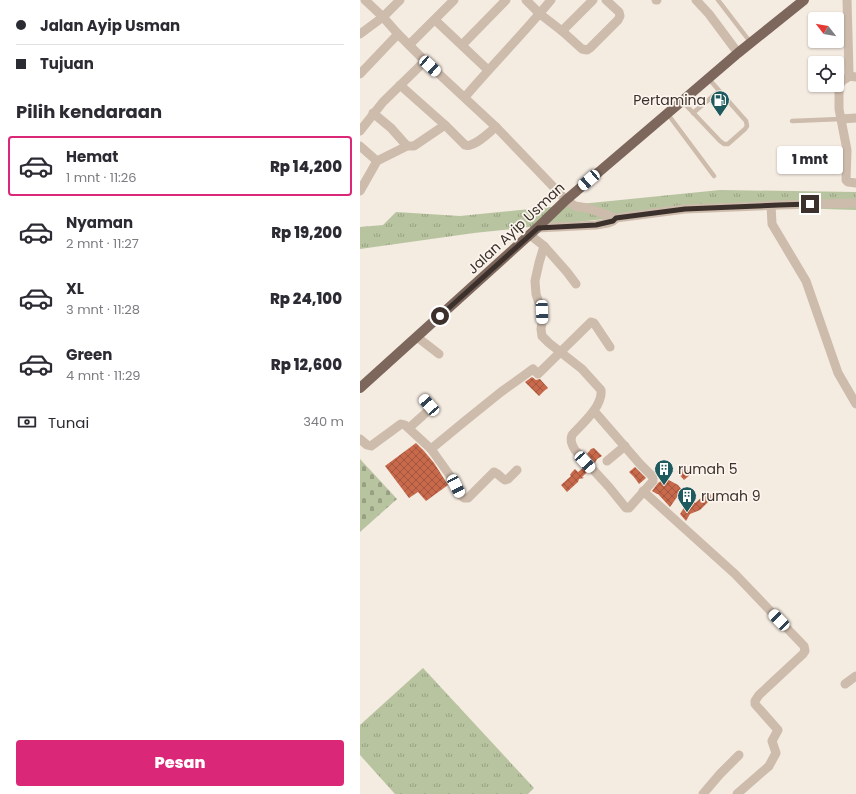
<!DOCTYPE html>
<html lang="id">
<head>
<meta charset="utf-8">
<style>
	body { margin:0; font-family:Poppins,sans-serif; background:#f2f2f3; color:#2b2b33; height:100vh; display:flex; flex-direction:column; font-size:15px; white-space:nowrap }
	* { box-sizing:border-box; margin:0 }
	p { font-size:13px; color:#7c7c81 }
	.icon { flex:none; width:22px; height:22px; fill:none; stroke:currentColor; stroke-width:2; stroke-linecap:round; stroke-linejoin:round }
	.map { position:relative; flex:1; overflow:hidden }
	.panel { display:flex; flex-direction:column; background:#fff; width:360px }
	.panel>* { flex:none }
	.banner { display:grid; align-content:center; height:88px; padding:0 16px; background:#fff }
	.needle { width:26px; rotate:301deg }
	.buttons { position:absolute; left:448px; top:12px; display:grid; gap:8px }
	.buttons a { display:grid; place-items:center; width:36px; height:36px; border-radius:4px; background:#fff; box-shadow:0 1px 3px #0004; font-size:20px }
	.end { position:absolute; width:18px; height:18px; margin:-9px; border:5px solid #3b302b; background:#fff; box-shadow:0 0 0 2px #fff }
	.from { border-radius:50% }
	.bubble { position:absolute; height:28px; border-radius:4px; background:#fff; box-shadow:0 1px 3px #0004; font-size:13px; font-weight:800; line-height:28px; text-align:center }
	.car { position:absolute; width:12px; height:24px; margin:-12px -6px; border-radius:5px; box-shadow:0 0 3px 1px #0007; background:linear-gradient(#fff 24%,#345 0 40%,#fff 0 76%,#345 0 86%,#fff 0) }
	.banner b { display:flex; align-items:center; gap:14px; height:38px; font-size:15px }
	.banner b+b { border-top:1px solid #e1e1e2 }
	.banner i { width:10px; height:10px; background:#2b2b33 }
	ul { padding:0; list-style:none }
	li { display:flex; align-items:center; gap:12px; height:60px; margin:0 8px 6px; padding:0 8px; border:2px solid transparent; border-radius:4px }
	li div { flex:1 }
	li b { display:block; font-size:15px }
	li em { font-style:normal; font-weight:800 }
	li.selected { border-color:#db2777 }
	li>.icon { width:36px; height:36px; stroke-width:1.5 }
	h2 { padding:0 16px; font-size:18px; line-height:48px }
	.pay { display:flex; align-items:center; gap:10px; height:44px; padding:0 16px; font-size:15px }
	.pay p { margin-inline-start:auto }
	.primary-button { display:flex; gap:8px; margin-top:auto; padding:8px 16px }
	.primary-button a { flex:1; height:46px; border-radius:4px; background:#db2777; color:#fff; font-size:16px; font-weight:800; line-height:46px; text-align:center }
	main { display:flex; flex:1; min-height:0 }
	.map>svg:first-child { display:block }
	.grass { fill:url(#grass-tufts) }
	.cemetery { fill:url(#cemetery-stones) }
	.building { fill:url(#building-cross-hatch) }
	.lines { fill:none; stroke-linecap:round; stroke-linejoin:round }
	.lane { stroke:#cdbbac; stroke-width:4.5 }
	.street { stroke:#cdbbac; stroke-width:9 }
	.primary { stroke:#7d675c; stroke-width:10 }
	.route { stroke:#3b302b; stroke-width:5 }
	.labels { text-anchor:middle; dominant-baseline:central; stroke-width:3.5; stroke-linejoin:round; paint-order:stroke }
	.poi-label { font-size:14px; fill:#3b302b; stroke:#fbf5ee; text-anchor:start }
	.street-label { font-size:14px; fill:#3b302b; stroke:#fbf5ee }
</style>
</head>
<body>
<main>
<section class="panel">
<div class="banner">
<b><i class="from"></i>Jalan Ayip Usman</b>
<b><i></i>Tujuan</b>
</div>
<h2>Pilih kendaraan</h2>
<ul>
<li class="selected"><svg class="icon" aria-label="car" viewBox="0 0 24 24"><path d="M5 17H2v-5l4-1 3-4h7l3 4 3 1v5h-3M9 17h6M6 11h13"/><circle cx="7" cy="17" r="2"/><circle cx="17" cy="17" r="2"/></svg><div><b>Hemat</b><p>1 mnt · 11:26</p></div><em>Rp 14,200</em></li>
<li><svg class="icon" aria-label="car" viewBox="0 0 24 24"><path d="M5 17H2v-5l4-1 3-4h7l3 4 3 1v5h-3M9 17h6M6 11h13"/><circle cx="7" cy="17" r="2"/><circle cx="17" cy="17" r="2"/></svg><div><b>Nyaman</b><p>2 mnt · 11:27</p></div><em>Rp 19,200</em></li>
<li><svg class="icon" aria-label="car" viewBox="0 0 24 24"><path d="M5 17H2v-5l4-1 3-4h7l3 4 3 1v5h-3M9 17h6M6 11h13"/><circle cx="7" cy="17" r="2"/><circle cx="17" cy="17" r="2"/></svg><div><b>XL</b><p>3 mnt · 11:28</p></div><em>Rp 24,100</em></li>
<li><svg class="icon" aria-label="car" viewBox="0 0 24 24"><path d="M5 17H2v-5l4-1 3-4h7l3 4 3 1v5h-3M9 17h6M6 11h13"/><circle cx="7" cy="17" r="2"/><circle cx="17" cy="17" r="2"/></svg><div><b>Green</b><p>4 mnt · 11:29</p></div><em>Rp 12,600</em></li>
</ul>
<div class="pay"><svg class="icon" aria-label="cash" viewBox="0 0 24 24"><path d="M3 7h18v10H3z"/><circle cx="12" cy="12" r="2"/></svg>Tunai<p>340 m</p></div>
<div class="primary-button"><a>Pesan</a></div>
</section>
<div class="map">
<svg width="496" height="794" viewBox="0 0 496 794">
	<defs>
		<pattern id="grass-tufts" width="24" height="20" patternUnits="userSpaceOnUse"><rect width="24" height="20" fill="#b8c4a0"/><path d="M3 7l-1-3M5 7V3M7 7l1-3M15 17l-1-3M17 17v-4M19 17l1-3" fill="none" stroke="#97a083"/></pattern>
		<pattern id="cemetery-stones" width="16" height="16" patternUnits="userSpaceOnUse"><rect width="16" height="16" fill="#b8c4a0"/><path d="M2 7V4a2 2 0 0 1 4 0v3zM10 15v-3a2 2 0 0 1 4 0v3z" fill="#97a083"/></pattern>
		<pattern id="building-cross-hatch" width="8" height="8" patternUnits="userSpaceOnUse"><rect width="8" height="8" fill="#c8694b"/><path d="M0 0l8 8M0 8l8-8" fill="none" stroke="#a4573f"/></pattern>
	</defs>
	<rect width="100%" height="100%" fill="#f4ebe1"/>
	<g class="grass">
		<polygon points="360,190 496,192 496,210 367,206 114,233 0,249 0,227 23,225 36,212 100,216"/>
		<polygon points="63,668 174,788 168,794 35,794 0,755 0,725"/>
	</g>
	<polygon class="cemetery" points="0,459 37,499 0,532"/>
	<g class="building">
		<polygon points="172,377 176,380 180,379 188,388 184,391 179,396 165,382"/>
		<polygon points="56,443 64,451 74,463 88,485 66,501 58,492 49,498 25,466"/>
		<polygon points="234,448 242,456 237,459 235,463 227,454 231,449"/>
		<polygon points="323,466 331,474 324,480 317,472"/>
		<polygon points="275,467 286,478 279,484 274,477 269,472"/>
		<polygon points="223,468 227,472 222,477 224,478 219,479 218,482 207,492 201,485 211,476 210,475 212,472 215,469 218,472"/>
		<polygon points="305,478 318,485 322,490 310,507 298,494 297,494 292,491 298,483"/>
		<polygon points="348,492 353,497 340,510 330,514 326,521 320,514 330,498 335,503 341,498 342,499 341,498"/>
	</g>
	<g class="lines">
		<g class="lane">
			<polyline points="358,0 391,43"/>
			<polyline points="322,101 360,141 364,144 368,144 385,129 387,126 386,121 348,78"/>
			<polyline points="307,113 354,176"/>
			<polyline points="333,113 359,91"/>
			<polyline points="432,121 481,119"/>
		</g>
		<g class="street">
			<polyline points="5,0 23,17 38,34 65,61 136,127 206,200 215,206 227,208 256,218 325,209 419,205 496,203"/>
			<polyline points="166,0 180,14 202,31 222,49 227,50 230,48 258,20 260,16 259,12 246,0"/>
			<polyline points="296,0 297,0"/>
			<polyline points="336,0 349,14 378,53"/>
			<polyline points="487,0 489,73 490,76"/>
			<polyline points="75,20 128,70"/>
			<polyline points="202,31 233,0"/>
			<polyline points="0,34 23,17 40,0"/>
			<polyline points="49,45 94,0"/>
			<polyline points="102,45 146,0"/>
			<polyline points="0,74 38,34"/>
			<polyline points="496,77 490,76 482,81 479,86 479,109 487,150 486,180 488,182 496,183"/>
			<path d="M40 85 85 125 105 145C114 148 128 133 136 127"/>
			<path d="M105 97C133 64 164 33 191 0"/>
			<polyline points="13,113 31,128 47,146"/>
			<polyline points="481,119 496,118"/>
			<polyline points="0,131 23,102 65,61"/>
			<polyline points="0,146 17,161"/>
			<polyline points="0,191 17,161 47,146 54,146 85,125"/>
			<polyline points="411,205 412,224 446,281 478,373 496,404"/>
			<polyline points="177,228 236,225 248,223 253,221 256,218"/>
			<path d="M170 235 184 246 179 263 175 281 176 294 182 312V322L181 329 182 336 189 343 222 369 241 390C243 406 222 424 212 435 210 441 212 445 215 450L249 487 266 508H269L293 481V477L280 464 234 411"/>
			<polyline points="184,246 207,272 216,284"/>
			<polyline points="57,337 79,354"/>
			<polyline points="49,428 69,410 70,407 64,399"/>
			<path d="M0 439 7 445 11 446 41 424 45 425 71 449 91 477 100 495 104 498H108L134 472C139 474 141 478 145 480L148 479 157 470"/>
			<polyline points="71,449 105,421 141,392 173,369 178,374 231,322 234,323 250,347"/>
			<polyline points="247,461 265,446"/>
			<polyline points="283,491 375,574 444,646 445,651 443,654 399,695 395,701 395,704 418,730 412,741 416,753 409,766 377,794"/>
			<polyline points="485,684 496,676"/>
			<polyline points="343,794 360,774 379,755"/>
		</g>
		<polyline class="primary" points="0,388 177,228 206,200 322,101 378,53 444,0"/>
	</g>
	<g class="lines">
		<polyline class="route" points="80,316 178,228 236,225 253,221 256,218 325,209 419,205 450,204"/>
	</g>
	<defs>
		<g id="fuel-pin" transform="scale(1)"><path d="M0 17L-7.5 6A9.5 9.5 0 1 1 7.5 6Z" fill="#1f5a5e" stroke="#fbf5ee"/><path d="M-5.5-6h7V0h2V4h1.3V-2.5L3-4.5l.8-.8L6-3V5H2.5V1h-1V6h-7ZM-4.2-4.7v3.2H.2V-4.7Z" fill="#fff"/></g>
		<g id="building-pin" transform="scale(1)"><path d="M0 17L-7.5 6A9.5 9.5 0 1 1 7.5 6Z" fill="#1f5a5e" stroke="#fbf5ee"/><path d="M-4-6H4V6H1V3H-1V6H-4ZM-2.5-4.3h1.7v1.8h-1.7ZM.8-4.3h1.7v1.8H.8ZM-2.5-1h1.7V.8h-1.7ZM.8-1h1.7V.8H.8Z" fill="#fff"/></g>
	</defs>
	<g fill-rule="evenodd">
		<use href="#fuel-pin" x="360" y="100"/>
		<use href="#building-pin" x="304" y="469"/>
		<use href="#building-pin" x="327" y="496"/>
	</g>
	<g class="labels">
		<g class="poi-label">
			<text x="346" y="100" text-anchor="end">Pertamina</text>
			<text x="318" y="469">rumah 5</text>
			<text x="341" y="496">rumah 9</text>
		</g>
		<g class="street-label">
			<text transform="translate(156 228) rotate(-43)">Jalan Ayip Usman</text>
		</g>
	</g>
</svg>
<div class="buttons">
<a><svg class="needle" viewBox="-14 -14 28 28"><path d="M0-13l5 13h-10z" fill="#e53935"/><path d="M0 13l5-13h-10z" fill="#7c7c81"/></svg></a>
<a><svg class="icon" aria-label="locate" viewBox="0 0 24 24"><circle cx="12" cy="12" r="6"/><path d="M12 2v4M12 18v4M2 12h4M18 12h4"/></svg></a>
</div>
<i class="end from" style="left:80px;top:316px"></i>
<i class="end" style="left:450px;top:204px"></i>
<div class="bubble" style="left:417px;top:146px;width:66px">1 mnt</div>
<i class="car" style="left:70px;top:66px;rotate:132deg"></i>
<i class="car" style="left:229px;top:180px;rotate:229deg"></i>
<i class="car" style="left:182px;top:312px;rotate:178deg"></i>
<i class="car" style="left:69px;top:405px;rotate:319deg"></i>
<i class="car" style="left:225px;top:462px;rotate:138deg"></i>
<i class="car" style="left:96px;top:486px;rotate:153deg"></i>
<i class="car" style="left:419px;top:620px;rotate:316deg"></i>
</div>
</main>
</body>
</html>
